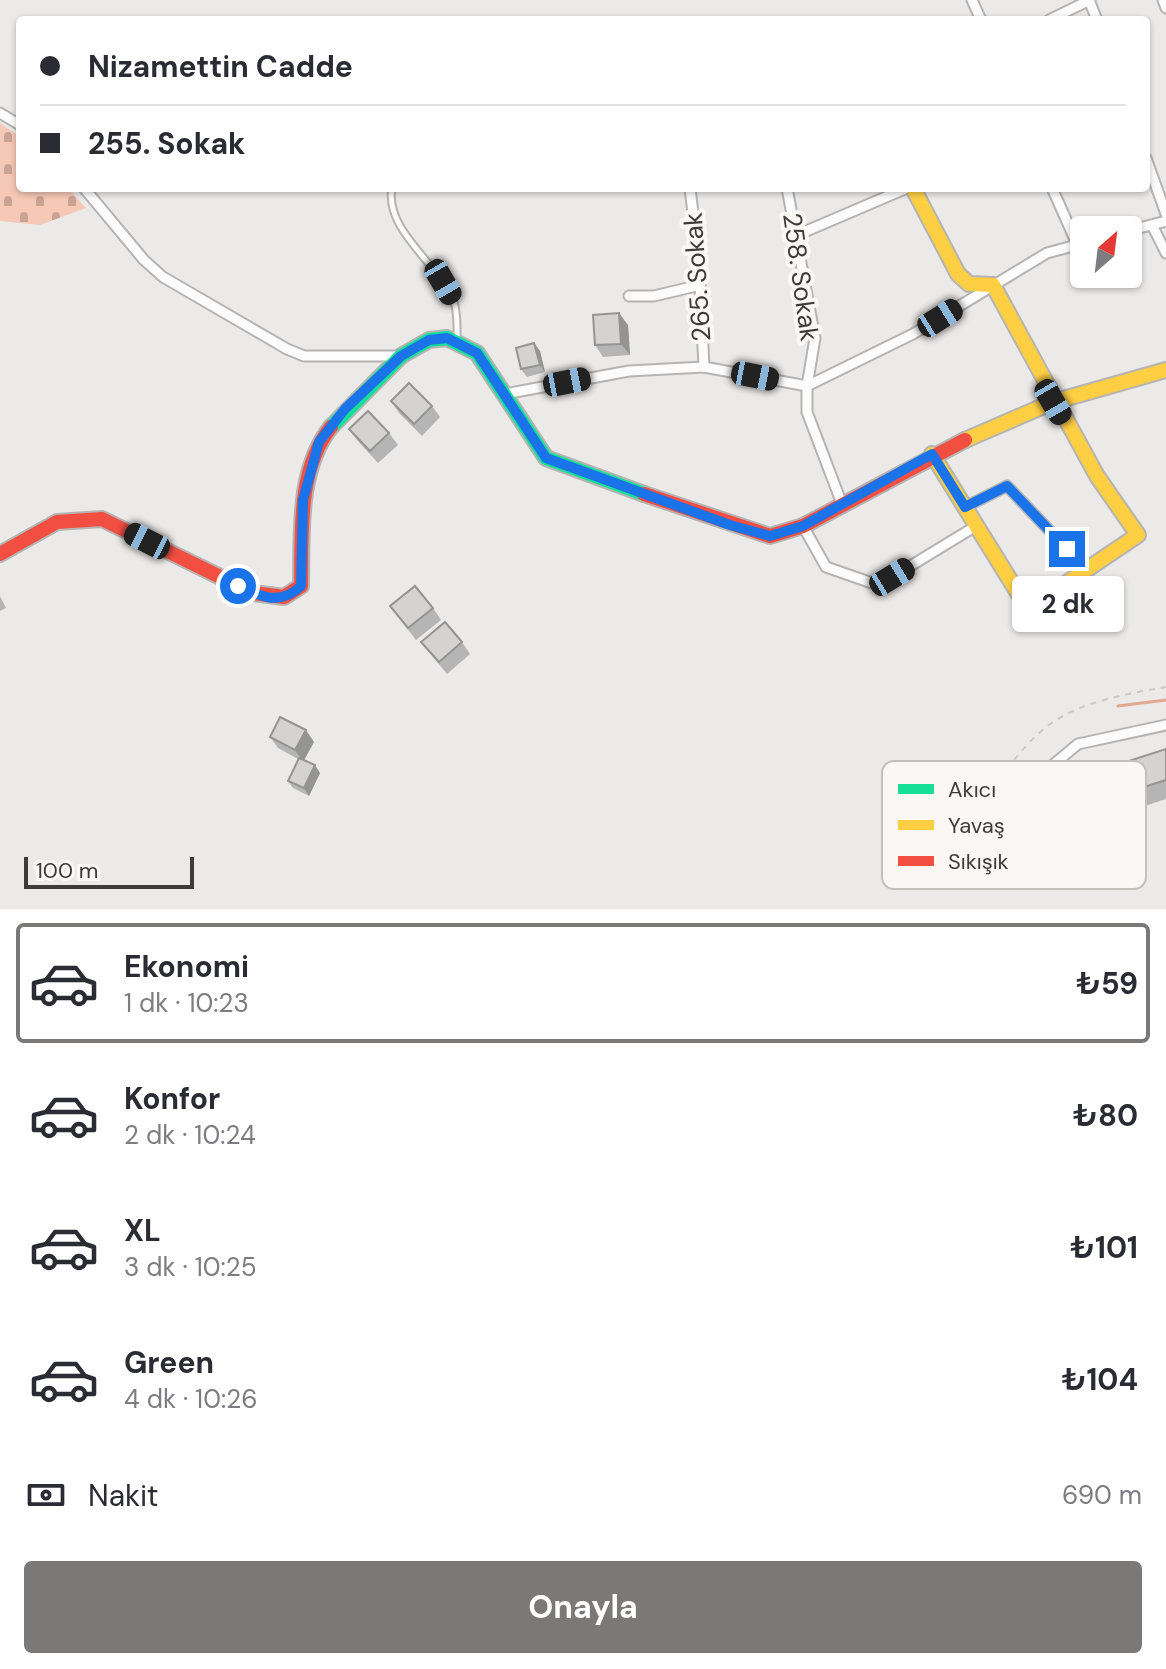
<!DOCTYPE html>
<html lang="tr">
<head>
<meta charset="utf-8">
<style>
	body { margin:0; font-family:"DM Sans",sans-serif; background:#f7f7f7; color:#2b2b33; height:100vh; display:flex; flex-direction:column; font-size:30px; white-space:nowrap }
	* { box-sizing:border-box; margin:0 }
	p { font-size:26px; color:#7c7c81 }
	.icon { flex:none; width:44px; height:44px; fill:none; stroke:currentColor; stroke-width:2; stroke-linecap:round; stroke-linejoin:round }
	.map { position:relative; height:909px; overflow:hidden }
	.panel { display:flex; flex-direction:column; background:#fff; flex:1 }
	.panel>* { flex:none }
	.top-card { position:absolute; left:16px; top:16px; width:1134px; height:176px; border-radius:8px; box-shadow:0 2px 6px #0004; display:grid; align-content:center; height:176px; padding:0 24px; background:#fff }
	.needle { width:52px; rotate:28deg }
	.controls { position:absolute; left:1070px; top:216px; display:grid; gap:16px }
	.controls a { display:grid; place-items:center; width:72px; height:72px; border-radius:8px; background:#fff; box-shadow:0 2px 6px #0004; font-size:40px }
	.scale { position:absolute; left:24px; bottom:20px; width:170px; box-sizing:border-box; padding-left:8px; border:4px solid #3e3c3b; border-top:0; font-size:22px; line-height:28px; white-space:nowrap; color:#3e3c3b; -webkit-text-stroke:6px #fbf7f5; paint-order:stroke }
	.end { position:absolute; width:36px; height:36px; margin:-18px; border:10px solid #1a73e8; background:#fff; box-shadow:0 0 0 4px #fff }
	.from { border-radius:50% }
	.bubble { position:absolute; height:56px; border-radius:8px; background:#fff; box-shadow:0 2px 6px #0004; font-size:26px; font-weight:700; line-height:56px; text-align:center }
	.car { position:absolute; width:24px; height:48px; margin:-24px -12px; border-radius:10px; box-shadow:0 0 6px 2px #0007; background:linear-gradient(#222 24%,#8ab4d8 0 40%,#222 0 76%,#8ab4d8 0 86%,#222 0) }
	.top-card b { display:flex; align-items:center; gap:28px; height:76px; font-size:30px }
	.top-card b+b { border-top:2px solid #e1e1e2 }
	.top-card i { width:20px; height:20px; background:#2b2b33 }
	ul { padding:14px 0 0; list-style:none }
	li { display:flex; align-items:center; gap:24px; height:120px; margin:0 16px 12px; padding:0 8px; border:4px solid transparent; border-radius:8px }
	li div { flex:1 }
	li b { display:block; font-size:30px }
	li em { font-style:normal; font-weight:700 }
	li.current { border-color:#7b7978 }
	li>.icon { width:72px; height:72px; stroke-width:1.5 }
	.pay { display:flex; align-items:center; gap:20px; height:88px; padding:0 24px; font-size:30px }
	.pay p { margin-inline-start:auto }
	.action { display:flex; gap:16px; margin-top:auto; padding:16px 24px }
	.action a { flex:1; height:92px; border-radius:8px; background:#7b7978; color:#fff; font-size:32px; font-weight:700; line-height:92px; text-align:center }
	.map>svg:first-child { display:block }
	.cemetery { fill:url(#cemetery-stones) }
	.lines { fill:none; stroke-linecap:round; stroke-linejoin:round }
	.stream { stroke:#e2a891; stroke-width:3 }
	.lane-casing { stroke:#b5b4b3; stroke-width:9 }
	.street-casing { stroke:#b5b4b3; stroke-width:13 }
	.fast-casing { stroke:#b5b4b3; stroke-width:18 }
	.slow-casing { stroke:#b5b4b3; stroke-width:18 }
	.jam-casing { stroke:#b5b4b3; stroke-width:18 }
	.path { stroke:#c9c9c8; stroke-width:2; stroke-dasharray:6 6; stroke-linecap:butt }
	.lane { stroke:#fcfcfc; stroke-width:5 }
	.street { stroke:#fcfcfc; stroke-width:9 }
	.fast { stroke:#16e098; stroke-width:14 }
	.slow { stroke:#ffcf43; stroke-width:14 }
	.jam { stroke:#f24e42; stroke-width:14 }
	.wall { fill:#b6b5b5 }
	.shaded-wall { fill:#949493 }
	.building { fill:#d4d3d2; stroke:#949493; stroke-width:2 }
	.route { stroke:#1a73e8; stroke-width:10 }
	.labels { text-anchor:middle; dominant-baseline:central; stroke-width:8; stroke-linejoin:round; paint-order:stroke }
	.street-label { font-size:26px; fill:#3e3c3b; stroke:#fbf7f5 }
	.key { fill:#fbf7f5; stroke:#c2bfbd; stroke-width:2 }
	.key-label { font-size:22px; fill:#3e3c3b }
</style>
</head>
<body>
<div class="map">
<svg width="1166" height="909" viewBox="0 0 1166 909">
	<defs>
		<pattern id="cemetery-stones" width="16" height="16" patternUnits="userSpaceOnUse" patternTransform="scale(2)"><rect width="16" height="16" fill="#f6c8b6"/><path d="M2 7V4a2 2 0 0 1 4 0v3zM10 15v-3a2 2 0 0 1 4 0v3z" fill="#c9a495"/></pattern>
	</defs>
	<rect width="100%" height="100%" fill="#eceae9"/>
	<polygon class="cemetery" points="0,123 20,137 20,188 68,188 86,208 40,225 0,221"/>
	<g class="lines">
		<polyline class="stream" points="1118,706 1166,700"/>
		<g class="lane-casing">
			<path id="lane" d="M392 188C384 231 441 265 454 302 458 314 457 328 457 340"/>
		</g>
		<g class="street-casing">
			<g id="street">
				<polyline points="972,0 981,20"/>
				<polyline points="1089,0 1097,20"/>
				<polyline points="1163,0 1166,8"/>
				<polyline points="1049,20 1090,0"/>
				<polyline points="0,113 20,125"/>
				<polyline points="1146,158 1166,214"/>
				<polyline points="84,188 144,260 163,277 287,349 304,356 401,356"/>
				<polyline points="690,188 699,264 704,367"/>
				<polyline points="787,188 815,338 807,386 807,412 842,504"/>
				<polyline points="1052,188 1077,244"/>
				<polyline points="1152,225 1166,253"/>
				<polyline points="1128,231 1166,221"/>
				<polyline points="797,235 907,188"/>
				<polyline points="629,296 654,296 700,285"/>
				<polyline points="505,394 629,371 704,367 807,386 913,334 1047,253 1084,243"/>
				<polyline points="965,507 1007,486 1087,570"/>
				<polyline points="803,526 826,567 872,583 884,582 976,526"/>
				<polyline points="1030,801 1048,769 1078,744 1166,725"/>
			</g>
		</g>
		<g class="fast-casing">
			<polyline id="fast" points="331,427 401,356 429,340 447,338 477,353 546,458 644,494"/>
		</g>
		<g class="slow-casing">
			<g id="slow">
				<polyline points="913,188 958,274 969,284 993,285 1097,476 1138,535 1028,609 932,454"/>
				<polyline points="965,440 1053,402 1166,370"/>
			</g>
		</g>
		<g class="jam-casing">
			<g id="jam">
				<polyline points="644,494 770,536 803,526 965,440"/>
				<path d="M0 554 57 522 102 519 253 593 284 597 301 586C302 533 297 470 331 427"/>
			</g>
		</g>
		<path class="path" d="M955 798C1008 785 1007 759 1045 728 1077 702 1126 694 1166 687"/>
		<use href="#lane" class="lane"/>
		<use href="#street" class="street"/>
		<use href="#fast" class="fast"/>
		<use href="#slow" class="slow"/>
		<use href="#jam" class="jam"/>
	</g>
	<g class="wall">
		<polygon points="628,325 630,355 603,357 595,345"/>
		<polygon points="534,343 540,351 545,372 527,377 521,369"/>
		<polygon points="391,401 432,406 440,417 422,436 399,413"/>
		<polygon points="349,429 389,433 398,445 378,463 357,440"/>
		<polygon points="0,596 6,608 0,611"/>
		<polygon points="390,606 433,608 441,620 416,640"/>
		<polygon points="421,642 462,642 470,654 447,674"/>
		<polygon points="270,737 314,742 304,760 320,773 309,796 293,788 288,781 298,759 278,748"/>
		<polygon points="1166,749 1166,799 1121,814 1110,798"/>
	</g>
	<g class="shaded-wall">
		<polygon points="619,313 628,325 630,355 621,344"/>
		<polygon points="534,343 540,351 545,372 540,365"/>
		<polygon points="306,730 314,742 303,762 295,750"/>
		<polygon points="315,765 320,773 309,796 304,788"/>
	</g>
	<g class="building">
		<polygon points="619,313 621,344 595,345 593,315"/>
		<polygon points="534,343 540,365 521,369 516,348"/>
		<polygon points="409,383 432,406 414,424 391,401"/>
		<polygon points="368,411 389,433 370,451 349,429"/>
		<polygon points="415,586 433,608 408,628 390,606"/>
		<polygon points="445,622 462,642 439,662 421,642"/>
		<polygon points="280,717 306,730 295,750 270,737"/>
		<polygon points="1166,749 1166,780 1110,798 1101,770"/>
		<polygon points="299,758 315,765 304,788 288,781"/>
	</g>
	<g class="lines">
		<path class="route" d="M238 586C262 597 280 606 301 586L303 500 319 442 345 409 401 356 429 340 447 338 477 353 546 458 730 525 770 536 803 526 932 454 965 507 1007 486 1067 549"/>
	</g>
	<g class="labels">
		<g class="street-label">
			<text transform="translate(697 277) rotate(-94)">265. Sokak</text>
			<text transform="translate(801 277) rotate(82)">258. Sokak</text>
		</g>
	</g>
	<rect x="882" y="761" width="264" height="128" rx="12" class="key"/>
	<rect x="898" y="784" width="36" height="10" fill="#16e098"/>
	<rect x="898" y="820" width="36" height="10" fill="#ffcf43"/>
	<rect x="898" y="856" width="36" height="10" fill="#f24e42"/>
	<g class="key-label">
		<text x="948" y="797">Akıcı</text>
		<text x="948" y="833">Yavaş</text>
		<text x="948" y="869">Sıkışık</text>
	</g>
</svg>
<div class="controls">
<a><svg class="needle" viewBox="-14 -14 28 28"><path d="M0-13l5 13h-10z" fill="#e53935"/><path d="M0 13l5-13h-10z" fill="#7c7c81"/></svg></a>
</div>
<div class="scale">100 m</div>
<i class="end from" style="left:238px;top:586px"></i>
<i class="end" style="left:1067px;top:549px"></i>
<div class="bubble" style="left:1012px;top:576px;width:112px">2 dk</div>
<i class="car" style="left:443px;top:282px;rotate:150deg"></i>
<i class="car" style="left:940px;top:318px;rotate:58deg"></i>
<i class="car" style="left:755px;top:376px;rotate:101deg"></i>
<i class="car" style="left:567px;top:382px;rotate:79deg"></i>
<i class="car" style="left:1053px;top:402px;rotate:150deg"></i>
<i class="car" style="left:147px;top:541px;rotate:297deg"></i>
<i class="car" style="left:892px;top:577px;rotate:59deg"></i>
<div class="top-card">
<b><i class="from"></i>Nizamettin Cadde</b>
<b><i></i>255. Sokak</b>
</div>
</div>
<section class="panel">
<ul>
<li class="current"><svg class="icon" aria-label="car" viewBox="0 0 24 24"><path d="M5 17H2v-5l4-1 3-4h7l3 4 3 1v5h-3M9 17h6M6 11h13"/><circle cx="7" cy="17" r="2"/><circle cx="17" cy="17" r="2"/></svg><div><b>Ekonomi</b><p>1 dk · 10:23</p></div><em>₺59</em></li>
<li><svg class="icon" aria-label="car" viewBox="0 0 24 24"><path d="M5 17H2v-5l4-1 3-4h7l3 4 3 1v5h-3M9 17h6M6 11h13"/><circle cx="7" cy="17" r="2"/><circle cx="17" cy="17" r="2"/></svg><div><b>Konfor</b><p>2 dk · 10:24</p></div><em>₺80</em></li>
<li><svg class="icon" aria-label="car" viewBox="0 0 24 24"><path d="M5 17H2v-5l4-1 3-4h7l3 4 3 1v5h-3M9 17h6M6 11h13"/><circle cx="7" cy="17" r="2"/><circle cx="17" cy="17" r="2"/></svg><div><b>XL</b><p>3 dk · 10:25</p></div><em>₺101</em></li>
<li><svg class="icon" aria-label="car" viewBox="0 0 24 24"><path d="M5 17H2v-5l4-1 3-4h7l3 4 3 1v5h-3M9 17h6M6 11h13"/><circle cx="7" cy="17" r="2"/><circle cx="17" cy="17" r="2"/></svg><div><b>Green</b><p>4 dk · 10:26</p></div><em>₺104</em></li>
</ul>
<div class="pay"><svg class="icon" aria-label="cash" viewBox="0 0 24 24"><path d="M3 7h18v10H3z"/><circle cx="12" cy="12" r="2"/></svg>Nakit<p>690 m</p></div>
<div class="action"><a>Onayla</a></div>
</section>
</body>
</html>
